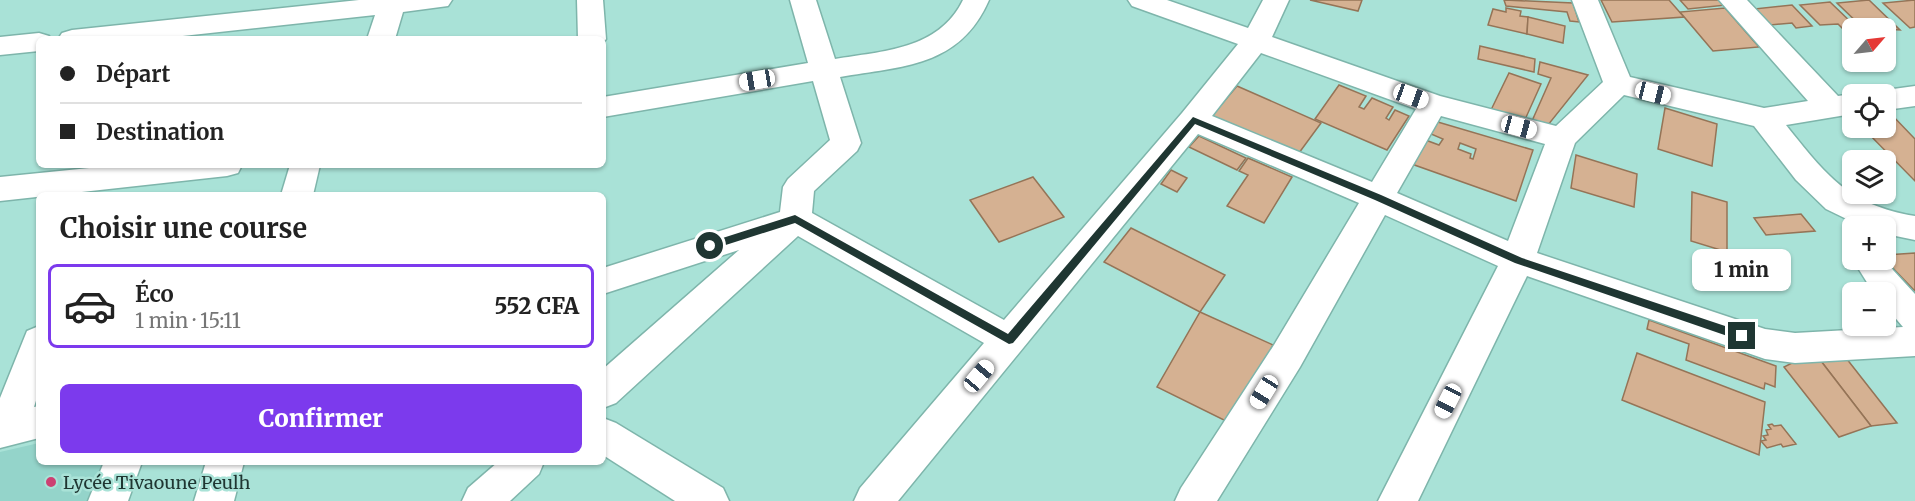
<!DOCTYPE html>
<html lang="fr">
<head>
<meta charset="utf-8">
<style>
	body { margin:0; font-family:Merriweather,serif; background:#f6f6f6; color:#222; height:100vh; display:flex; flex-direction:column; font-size:22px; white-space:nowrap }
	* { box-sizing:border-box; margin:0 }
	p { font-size:20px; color:#767676 }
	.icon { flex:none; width:33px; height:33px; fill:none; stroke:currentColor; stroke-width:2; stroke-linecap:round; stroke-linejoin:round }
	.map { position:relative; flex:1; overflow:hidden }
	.sheet { position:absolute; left:36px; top:192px; width:570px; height:273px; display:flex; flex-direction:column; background:#fff; border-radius:9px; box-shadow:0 2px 4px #0004 }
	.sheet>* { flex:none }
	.top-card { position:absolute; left:36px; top:36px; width:570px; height:132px; border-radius:9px; box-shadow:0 2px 4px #0004; display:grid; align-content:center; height:132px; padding:0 24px; background:#fff }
	.needle { width:39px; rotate:62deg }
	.controls { position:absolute; left:1842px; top:18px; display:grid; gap:12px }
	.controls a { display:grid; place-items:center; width:54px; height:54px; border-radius:9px; background:#fff; box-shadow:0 2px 4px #0004; font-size:30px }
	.end { position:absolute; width:27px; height:27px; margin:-14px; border:8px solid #1f3632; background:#fff; box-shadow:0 0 0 3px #fff }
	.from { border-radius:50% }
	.bubble { position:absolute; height:42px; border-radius:9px; background:#fff; box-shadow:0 2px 4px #0004; font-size:20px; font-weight:800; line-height:42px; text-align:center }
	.car { position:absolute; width:18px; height:36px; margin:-18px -9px; border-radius:8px; box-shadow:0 0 4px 2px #0007; background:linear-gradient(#fff 24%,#345 0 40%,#fff 0 76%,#345 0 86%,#fff 0) }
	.top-card b { display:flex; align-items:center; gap:21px; height:57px; font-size:22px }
	.top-card b+b { border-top:2px solid #e0e0e0 }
	.top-card i { width:15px; height:15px; background:#222 }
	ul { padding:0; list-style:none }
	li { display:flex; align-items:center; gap:18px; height:84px; margin:0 12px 9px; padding:0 12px; border:3px solid transparent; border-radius:9px }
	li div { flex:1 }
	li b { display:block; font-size:22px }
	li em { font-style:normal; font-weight:800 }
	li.on { border-color:#7c3aed }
	li>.icon { width:54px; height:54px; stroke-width:1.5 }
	h2 { padding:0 24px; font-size:27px; line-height:72px }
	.primary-button { display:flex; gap:12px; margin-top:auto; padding:12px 24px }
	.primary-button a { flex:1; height:69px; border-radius:9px; background:#7c3aed; color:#fff; font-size:24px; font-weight:800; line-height:69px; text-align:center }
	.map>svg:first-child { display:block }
	.built { fill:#94d4ca }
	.building { fill:#d5b192; stroke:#957457; stroke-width:1.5; fill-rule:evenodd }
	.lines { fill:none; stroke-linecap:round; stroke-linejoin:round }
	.minor-casing { stroke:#7eb5ab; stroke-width:3 }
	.minor { fill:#fff; fill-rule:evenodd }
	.route { fill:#1f3632 }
	.poi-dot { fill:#cc4072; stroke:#a9e2d7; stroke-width:2 }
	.labels { text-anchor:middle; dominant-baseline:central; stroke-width:5; stroke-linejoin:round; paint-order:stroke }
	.poi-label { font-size:18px; fill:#1f3632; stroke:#a9e2d7; text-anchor:start }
</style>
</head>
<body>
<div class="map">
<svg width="1915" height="501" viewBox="0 0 1915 501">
	<rect width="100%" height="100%" fill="#a9e2d7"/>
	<polygon class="built" points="39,443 39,462 111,462 93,501 0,501 0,452"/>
	<g class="building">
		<polygon points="1310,0 1362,0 1358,11"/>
		<polygon points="1504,0 1573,3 1579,22 1570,21 1567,12 1506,6"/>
		<polygon points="1601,0 1669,0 1684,17 1612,22"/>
		<polygon points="1680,0 1731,0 1736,4 1688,9"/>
		<polygon points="1869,0 1900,30 1863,28 1837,3"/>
		<polygon points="1915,0 1915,27 1910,28 1883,3"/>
		<polygon points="1830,2 1857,28 1852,28 1852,38 1838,24 1820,25 1800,5"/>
		<polygon points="1792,5 1812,26 1796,28 1792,23 1770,25 1754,9"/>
		<polygon points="1506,8 1521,11 1520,16 1528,17 1527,34 1488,25 1493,9 1506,12"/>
		<polygon points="1725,8 1759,47 1713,51 1680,12"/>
		<polygon points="1528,17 1565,26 1563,43 1527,34"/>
		<polygon points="1480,46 1535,59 1534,72 1478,59"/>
		<polygon points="1540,62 1588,75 1548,125 1532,121 1551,78 1538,74"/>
		<polygon points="1509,73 1541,84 1523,124 1490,112"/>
		<polygon points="1339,85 1366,96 1359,107 1364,109 1372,98 1393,107 1386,118 1389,120 1395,110 1409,116 1387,150 1315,119"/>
		<polygon points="1237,86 1321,123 1296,157 1210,118"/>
		<polygon points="1665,108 1717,124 1712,166 1658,149"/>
		<polygon points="1890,113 1915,139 1915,181 1863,128 1886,128 1886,114"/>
		<path d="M1431 120 1533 150 1516 201 1406 162 1420 138 1439 145 1443 139 1424 131ZM1460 143 1476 149 1473 159 1470 158 1471 154 1458 149Z"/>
		<polygon points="1199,136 1246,158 1237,170 1189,147"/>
		<polygon points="1576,155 1637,174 1634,207 1571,188"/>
		<polygon points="1248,158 1292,177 1264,223 1227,206 1248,175 1239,171"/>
		<polygon points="1171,170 1187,178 1177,192 1161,184"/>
		<polygon points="1033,177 1064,217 999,242 970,200"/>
		<polygon points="1692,192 1727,202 1727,252 1691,241"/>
		<polygon points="1801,214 1815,231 1766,235 1754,218"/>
		<polygon points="1131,228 1225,275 1200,312 1104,262"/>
		<polygon points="1915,253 1915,291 1885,260 1886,255"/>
		<polygon points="1200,312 1273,345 1232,424 1157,387"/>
		<polygon points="1649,320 1776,366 1775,387 1765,383 1764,389 1686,360 1689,344 1647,329"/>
		<polygon points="1839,349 1897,423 1871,426 1814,352"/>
		<polygon points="1814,352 1871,426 1839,437 1784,367"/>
		<polygon points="1637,353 1765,402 1759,455 1622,400"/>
		<polygon points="1772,424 1774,426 1781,425 1796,444 1783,447 1781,444 1767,448 1761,441 1766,440 1763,436 1768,435 1766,430 1771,429 1768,425"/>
	</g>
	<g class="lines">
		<g class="minor-casing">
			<g id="minor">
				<polygon points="359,0 452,0 448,6 403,12 395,39 367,39 375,15 155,39 58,39 62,33 72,30"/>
				<polygon points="577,0 603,0 606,39 603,43 603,39 578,39"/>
				<path d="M790 0H816L835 59C882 51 939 50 963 0H989C960 67 903 66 840 77L861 143 857 151 814 191 812 213 1004 320 1182 113 1238 44 1132 6 1128 0H1167L1248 28 1263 0H1289L1272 37 1440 96 1556 126 1603 82 1572 0H1598L1630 77 1764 108 1808 101 1719 0H1747L1838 96 1852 94H1854L1852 114 1786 125C1826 175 1848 205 1915 216V240L1886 234V226H1861L1826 209 1796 180 1754 126 1624 95 1575 143 1537 253 1765 329 1795 333 1903 327 1886 307V292H1873L1853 260H1886V257L1893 270 1915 294V356L1795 363 1765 359 1527 276 1418 501H1378L1498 266 1385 215 1300 367 1217 501H1175L1181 488 1274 345 1359 203 1198 134 898 501H854L860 488 984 343 798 236 616 403 603 408V369L739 250 603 294V268L780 212 783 187 788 179 830 140 813 81 603 117V97L808 63ZM1261 53 1416 109 1372 182 1212 116ZM1441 116 1545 144 1508 241 1397 193Z"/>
				<polygon points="39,33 49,36 51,39 39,39 39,51 0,55 0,37"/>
				<polygon points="1915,86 1915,106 1886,110 1886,94 1875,94 1886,90"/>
				<polygon points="119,165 242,165 238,173 227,176 0,201 0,177"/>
				<polygon points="290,165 320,165 313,195 281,195"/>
				<polygon points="39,326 39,391 34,407 39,406 39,438 0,448 0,398 27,331"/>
				<polygon points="603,418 616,423 723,488 729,501 675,501 603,455"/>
				<polygon points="104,462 142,462 128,501 88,501"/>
				<polygon points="206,462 244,462 234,501 194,501"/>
				<polygon points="498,462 544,462 539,474 510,501 462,501 468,488"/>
			</g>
		</g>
		<use href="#minor" class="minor"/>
	</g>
	<polygon class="route" points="1193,117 1381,195 1522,258 1746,333 1747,336 1742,341 1515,263 1375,200 1195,124 1013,343 1009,344 795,223 710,250 705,246 707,243 795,215 1008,334"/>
	<circle class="poi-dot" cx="51" cy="482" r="6"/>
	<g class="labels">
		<g class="poi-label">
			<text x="63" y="482">Lycée Tivaoune Peulh</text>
		</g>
	</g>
</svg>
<div class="controls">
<a><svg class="needle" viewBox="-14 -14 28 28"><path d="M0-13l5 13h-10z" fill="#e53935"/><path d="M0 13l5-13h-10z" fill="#767676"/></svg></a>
<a><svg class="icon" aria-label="locate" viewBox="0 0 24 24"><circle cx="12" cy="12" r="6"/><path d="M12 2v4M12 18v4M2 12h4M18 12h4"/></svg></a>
<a><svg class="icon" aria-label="layers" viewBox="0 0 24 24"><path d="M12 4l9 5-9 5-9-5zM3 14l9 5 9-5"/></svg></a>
<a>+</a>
<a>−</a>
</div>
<i class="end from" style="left:710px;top:246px"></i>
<i class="end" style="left:1742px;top:336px"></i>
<div class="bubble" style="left:1692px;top:249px;width:99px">1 min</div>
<i class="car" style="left:757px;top:80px;rotate:260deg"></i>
<i class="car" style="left:1653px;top:93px;rotate:104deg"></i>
<i class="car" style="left:1411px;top:96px;rotate:110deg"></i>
<i class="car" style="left:1519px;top:127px;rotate:105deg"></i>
<i class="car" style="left:979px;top:376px;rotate:40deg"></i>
<i class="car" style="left:1264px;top:392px;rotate:212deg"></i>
<i class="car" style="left:1448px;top:401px;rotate:207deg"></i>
<div class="top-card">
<b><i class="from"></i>Départ</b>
<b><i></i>Destination</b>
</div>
<section class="sheet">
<h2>Choisir une course</h2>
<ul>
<li class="on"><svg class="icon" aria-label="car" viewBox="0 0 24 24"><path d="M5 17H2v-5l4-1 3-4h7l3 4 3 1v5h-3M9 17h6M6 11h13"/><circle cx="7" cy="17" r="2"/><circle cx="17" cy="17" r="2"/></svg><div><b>Éco</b><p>1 min · 15:11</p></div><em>552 CFA</em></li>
</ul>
<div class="primary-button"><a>Confirmer</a></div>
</section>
</div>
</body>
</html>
